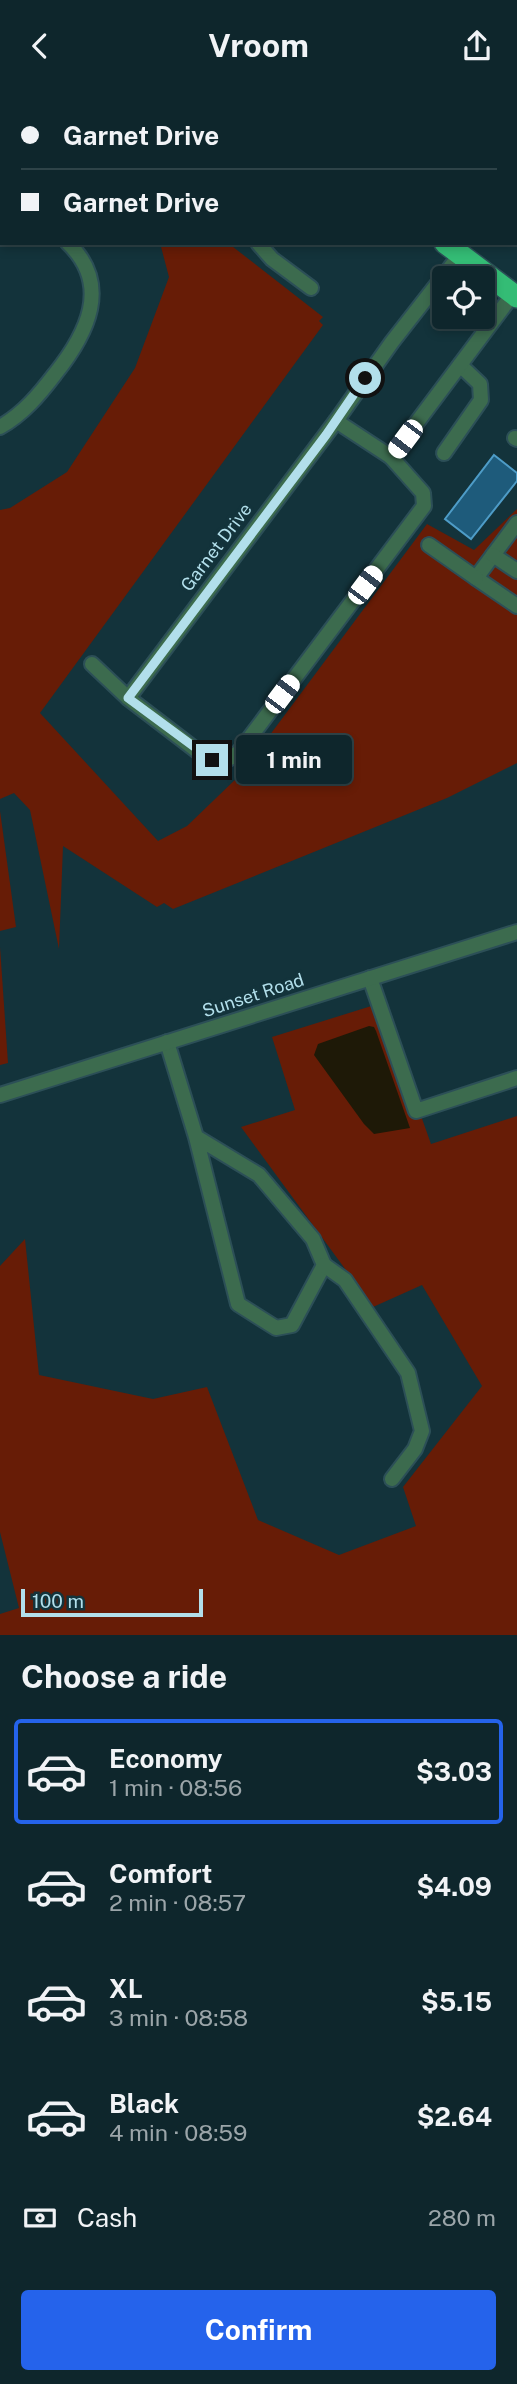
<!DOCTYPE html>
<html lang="en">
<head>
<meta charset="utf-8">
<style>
	body { margin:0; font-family:"Public Sans",sans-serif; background:#172e34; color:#f1f3f6; height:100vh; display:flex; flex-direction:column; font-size:26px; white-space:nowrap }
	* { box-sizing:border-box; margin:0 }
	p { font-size:23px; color:#9ba5a9 }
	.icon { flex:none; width:38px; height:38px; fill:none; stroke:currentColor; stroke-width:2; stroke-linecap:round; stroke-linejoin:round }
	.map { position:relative; height:1544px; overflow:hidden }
	.details { display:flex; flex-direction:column; background:#0e262c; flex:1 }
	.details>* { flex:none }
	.top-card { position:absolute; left:0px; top:0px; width:518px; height:154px; box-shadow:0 4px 10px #0003,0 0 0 2px #2e4348; display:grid; align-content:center; height:154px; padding:0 21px; background:#0e262c }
	.buttons { position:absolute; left:432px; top:175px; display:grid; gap:14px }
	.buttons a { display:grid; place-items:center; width:63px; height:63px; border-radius:7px; background:#0e262c; box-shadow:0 4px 10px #0003,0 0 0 2px #2e4348; font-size:35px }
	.scale { position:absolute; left:21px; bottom:18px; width:182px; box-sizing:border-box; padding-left:7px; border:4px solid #b2dfeb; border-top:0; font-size:19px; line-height:24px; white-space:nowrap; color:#b2dfeb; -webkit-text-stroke:5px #13333b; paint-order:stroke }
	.end { position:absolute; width:32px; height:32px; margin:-16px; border:9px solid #b2dfeb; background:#111; box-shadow:0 0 0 4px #111 }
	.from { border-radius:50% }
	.bubble { position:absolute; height:49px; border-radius:7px; background:#0e262c; box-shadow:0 4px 10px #0003,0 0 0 2px #2e4348; font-size:23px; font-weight:700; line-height:49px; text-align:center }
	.car { position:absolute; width:21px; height:42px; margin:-21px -10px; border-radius:9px; box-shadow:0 0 5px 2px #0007; background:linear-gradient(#fff 24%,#345 0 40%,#fff 0 76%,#345 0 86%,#fff 0) }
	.top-card b { display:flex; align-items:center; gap:24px; height:66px; font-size:26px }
	.top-card b+b { border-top:2px solid #2e4348 }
	.top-card i { width:18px; height:18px; background:#f1f3f6 }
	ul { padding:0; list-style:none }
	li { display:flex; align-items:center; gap:21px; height:105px; margin:0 14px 10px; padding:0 7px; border:4px solid transparent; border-radius:7px }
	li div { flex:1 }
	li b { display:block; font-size:26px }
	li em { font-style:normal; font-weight:700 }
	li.active { border-color:#2563eb }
	li>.icon { width:63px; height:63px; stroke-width:1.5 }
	h2 { padding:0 21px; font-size:32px; line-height:84px }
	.pay { display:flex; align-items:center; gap:18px; height:77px; padding:0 21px; font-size:26px }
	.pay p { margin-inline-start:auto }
	.cta { display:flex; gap:14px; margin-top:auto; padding:14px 21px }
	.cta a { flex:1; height:80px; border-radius:7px; background:#2563eb; color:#fff; font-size:28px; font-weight:700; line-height:80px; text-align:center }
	header { display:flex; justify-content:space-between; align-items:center; height:91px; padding:0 21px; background:#0e262c; font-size:32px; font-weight:700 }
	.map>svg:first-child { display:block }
	.green { fill:#671c06 }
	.water { fill:#1e1907 }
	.building { fill:#1e5b7b; stroke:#4e9cc7; stroke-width:2 }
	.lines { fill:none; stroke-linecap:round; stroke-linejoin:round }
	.minor-casing { stroke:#2c4f57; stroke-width:18 }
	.highway-casing { stroke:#2c4f57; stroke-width:24 }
	.minor { stroke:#3c6b4e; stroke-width:14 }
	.highway { stroke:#34bc75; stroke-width:21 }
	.route { stroke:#b2dfeb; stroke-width:9 }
	.labels { text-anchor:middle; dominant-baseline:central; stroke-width:6; stroke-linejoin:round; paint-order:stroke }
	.street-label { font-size:18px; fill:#b2dfeb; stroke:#13333b }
</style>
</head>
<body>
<header><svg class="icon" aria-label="back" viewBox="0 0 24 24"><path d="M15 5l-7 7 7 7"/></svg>Vroom<svg class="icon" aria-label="share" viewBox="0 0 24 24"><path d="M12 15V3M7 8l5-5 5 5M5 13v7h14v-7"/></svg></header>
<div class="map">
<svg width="517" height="1544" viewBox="0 0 517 1544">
	<rect width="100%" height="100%" fill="#13333b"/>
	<g class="green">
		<polygon points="160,152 228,152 323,226 319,230 323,234 40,622 158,750 187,735 240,684 427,433 474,459 517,418 517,672 447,707 173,818 164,812 157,816 63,755 59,858 30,719 14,702 0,708 0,419 10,417 67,381 135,277 169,186"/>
		<polygon points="0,720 16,836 0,840"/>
		<polygon points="0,856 8,972 0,974"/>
		<polygon points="381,912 431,1053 517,1025 517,1544 0,1544 0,1523 19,1517 0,1441 0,1175 25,1148 39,1284 153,1308 207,1296 258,1429 339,1464 416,1435 403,1396 482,1295 422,1194 373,1216 241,1036 295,1019 272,946"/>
	</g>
	<polygon class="water" points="369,935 374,936 376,940 410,1037 374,1043 364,1033 314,964 318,953"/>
	<polygon class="building" points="494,364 517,382 517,390 471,448 445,428"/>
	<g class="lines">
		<g class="minor-casing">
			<g id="minor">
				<polyline points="91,2 92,0"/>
				<polyline points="0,4 2,6"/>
				<polyline points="516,65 517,64"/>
				<polyline points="0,106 2,107"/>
				<polyline points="258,152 272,168 311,197"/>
				<path d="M0 336C23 323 39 304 55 283 87 243 112 194 68 152"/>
				<polyline points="515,347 517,348"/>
				<polyline points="444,362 481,309 480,293 460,274"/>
				<polyline points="391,366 513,203"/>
				<polyline points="517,432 476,487 517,515"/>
				<polyline points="429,454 476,487"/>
				<polyline points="493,464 517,480"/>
				<path d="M92 573 128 607 205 666C220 673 226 671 239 661L424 415 423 402 391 366 336 330"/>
				<polyline points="128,607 336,330 392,251 460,164"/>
				<polyline points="370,887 416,1020 517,987"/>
				<polyline points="167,951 196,1046 238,1213 276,1237 292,1234 324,1174 313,1148 259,1084 196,1046"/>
				<polyline points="0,1004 517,841"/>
				<polyline points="324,1174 345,1189 408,1282 422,1340 415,1358 392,1388"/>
			</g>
		</g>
		<g class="highway-casing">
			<g id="highway">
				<polyline points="246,0 248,2"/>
				<polyline points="445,152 517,206"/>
			</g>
		</g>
		<use href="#minor" class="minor"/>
		<use href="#highway" class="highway"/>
	</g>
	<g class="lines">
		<polyline class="route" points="212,669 128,607 326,344 365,287"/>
	</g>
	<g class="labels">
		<g class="street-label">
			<text transform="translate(216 456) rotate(-53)">Garnet Drive</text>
			<text transform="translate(253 904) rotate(-18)">Sunset Road</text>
		</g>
	</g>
</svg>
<div class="buttons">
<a><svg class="icon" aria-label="locate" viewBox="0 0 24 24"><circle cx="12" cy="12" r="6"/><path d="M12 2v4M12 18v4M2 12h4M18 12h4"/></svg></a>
</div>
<div class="scale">100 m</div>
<i class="end from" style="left:365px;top:287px"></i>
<i class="end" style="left:212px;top:669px"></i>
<div class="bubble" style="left:236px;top:644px;width:116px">1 min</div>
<i class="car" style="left:405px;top:348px;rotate:217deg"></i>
<i class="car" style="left:365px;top:494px;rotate:37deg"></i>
<i class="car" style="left:282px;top:603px;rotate:37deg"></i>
<div class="top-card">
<b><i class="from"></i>Garnet Drive</b>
<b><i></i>Garnet Drive</b>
</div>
</div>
<section class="details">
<h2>Choose a ride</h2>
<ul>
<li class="active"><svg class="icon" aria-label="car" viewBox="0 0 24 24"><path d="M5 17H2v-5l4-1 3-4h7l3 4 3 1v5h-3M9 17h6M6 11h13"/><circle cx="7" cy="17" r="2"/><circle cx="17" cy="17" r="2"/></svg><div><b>Economy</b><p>1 min · 08:56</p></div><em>$3.03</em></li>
<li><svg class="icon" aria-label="car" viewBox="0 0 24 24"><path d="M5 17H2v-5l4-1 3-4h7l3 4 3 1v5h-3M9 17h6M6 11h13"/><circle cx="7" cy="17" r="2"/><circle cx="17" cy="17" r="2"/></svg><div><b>Comfort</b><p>2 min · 08:57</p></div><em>$4.09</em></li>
<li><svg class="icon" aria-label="car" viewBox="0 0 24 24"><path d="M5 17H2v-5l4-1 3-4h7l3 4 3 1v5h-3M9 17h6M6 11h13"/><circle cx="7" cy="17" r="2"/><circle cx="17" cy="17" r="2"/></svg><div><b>XL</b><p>3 min · 08:58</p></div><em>$5.15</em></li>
<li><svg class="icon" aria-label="car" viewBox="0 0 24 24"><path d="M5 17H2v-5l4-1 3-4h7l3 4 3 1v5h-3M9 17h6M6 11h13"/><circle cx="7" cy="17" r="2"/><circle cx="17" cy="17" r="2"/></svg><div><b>Black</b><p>4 min · 08:59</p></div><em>$2.64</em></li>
</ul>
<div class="pay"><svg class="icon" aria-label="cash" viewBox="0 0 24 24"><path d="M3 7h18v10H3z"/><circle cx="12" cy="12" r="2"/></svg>Cash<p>280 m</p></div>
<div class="cta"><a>Confirm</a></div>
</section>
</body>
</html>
